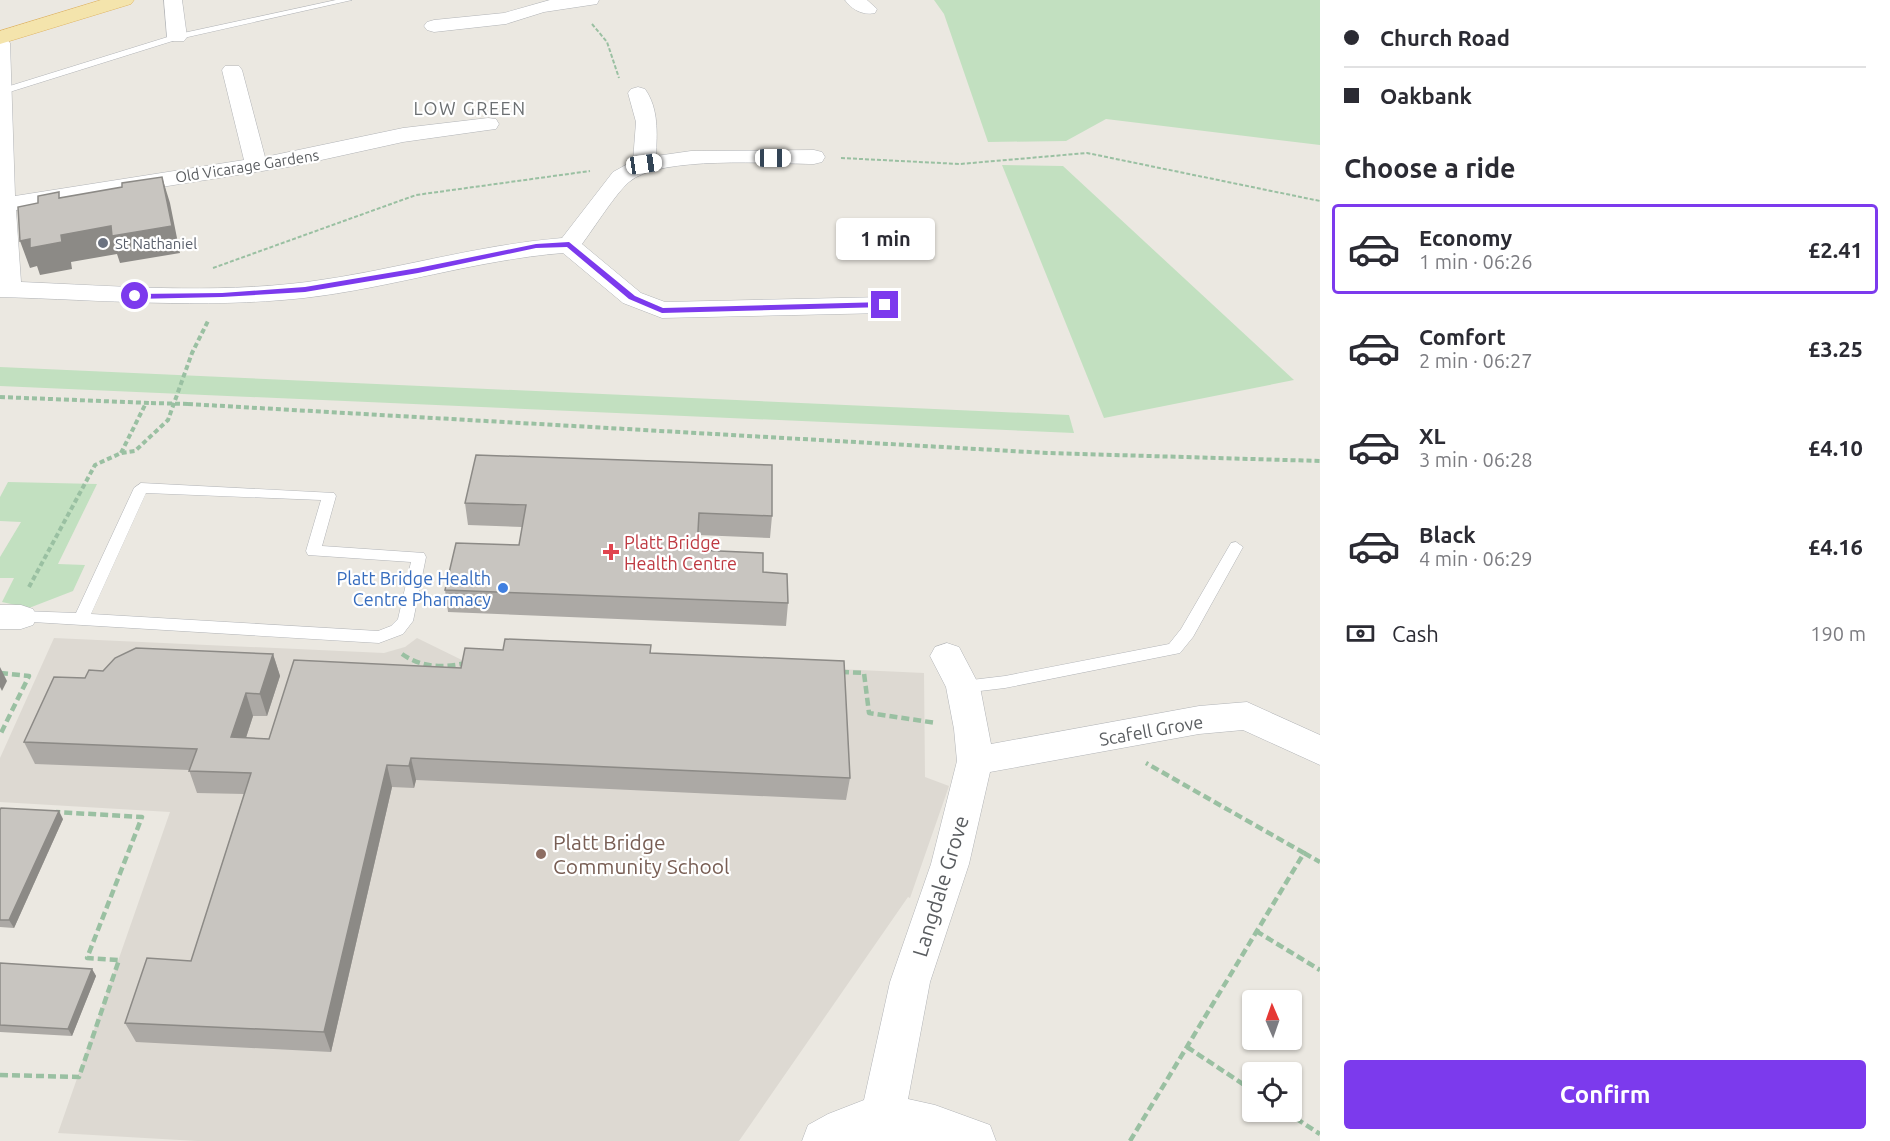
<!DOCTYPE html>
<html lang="en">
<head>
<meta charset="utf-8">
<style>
	body { margin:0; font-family:Ubuntu,sans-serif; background:#f2f2f3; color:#2b2b33; height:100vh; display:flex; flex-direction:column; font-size:22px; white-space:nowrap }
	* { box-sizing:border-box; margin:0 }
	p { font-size:20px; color:#7c7c81 }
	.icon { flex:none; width:33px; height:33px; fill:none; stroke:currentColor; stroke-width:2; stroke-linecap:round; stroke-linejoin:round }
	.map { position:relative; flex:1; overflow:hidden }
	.side { display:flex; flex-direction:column; background:#fff; width:570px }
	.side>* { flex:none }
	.guide { display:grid; align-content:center; height:132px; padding:0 24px; background:#fff }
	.needle { width:39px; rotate:358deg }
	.controls { position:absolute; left:1242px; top:990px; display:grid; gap:12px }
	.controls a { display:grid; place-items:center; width:60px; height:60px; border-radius:6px; background:#fff; box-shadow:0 2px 4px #0004; font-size:30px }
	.end { position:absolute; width:27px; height:27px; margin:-14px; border:8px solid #7c3aed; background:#fff; box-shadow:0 0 0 3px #fff }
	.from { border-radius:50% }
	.bubble { position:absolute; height:42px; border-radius:6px; background:#fff; box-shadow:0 2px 4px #0004; font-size:20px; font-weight:700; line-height:42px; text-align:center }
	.car { position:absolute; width:18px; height:36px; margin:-18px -9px; border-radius:8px; box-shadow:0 0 4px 2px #0007; background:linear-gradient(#fff 24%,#345 0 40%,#fff 0 76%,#345 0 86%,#fff 0) }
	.guide b { display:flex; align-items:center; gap:21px; height:57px; font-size:22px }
	.guide b+b { border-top:2px solid #e1e1e2 }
	.guide i { width:15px; height:15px; background:#2b2b33 }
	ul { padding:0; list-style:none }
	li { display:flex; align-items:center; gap:18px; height:90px; margin:0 12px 9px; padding:0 12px; border:3px solid transparent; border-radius:6px }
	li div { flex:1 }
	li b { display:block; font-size:22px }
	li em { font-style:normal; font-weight:700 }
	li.current { border-color:#7c3aed }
	li>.icon { width:54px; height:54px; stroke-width:1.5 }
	h2 { padding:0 24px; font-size:27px; line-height:72px }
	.pay { display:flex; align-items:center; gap:15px; height:66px; padding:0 24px; font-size:22px }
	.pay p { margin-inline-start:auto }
	.action { display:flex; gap:12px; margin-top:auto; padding:12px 24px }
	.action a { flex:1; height:69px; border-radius:6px; background:#7c3aed; color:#fff; font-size:24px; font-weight:700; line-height:69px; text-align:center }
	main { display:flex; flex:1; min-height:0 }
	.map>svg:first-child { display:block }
	.education { fill:#ddd9d2 }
	.green { fill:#c2e0c0 }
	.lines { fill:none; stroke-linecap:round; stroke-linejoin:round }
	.lane-casing { stroke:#b2b4b7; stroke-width:1 }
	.street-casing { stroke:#b2b4b7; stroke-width:1 }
	.primary-casing { stroke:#dfb565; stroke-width:1 }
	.path-far2 { stroke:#9ac0a2; stroke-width:2; stroke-dasharray:4 2; stroke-linecap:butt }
	.path-far1 { stroke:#9ac0a2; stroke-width:4; stroke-dasharray:5 3; stroke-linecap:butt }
	.path { stroke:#9ac0a2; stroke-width:4.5; stroke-dasharray:8 4; stroke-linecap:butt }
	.lane { fill:#fff; fill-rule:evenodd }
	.street { fill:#fff; fill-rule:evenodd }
	.primary { fill:#f4e4ac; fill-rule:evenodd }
	.path-bridge { stroke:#9ac0a2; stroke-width:4; stroke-dasharray:5 3; stroke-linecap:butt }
	.wall { fill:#aca9a5 }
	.shaded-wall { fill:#8c8a86 }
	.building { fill:#c8c5c0; stroke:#8c8a86; stroke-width:1.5 }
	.route { fill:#7c3aed }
	.worship-dot { fill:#6b7280; stroke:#fff; stroke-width:2 }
	.health-dot { fill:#e0444e; stroke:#fff; stroke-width:2 }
	.shop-dot { fill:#3f7fe0; stroke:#fff; stroke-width:2 }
	.education-dot { fill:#8d6e63; stroke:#fff; stroke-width:2 }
	.labels { text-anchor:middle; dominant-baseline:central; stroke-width:4.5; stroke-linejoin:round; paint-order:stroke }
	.far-street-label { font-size:15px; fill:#5a5d60; stroke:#fff }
	.far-worship-label { font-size:15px; fill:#5b616d; stroke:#fff; text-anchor:start }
	.far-quarter-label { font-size:18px; letter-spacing:1.5px; fill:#6b6f72; stroke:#fff }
	.health-label { font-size:18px; fill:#be3a42; stroke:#fff; text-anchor:start }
	.shop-label { font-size:18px; fill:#366cbe; stroke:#fff; text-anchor:end }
	.street-label { font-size:18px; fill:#5a5d60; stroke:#fff }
	.near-education-label { font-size:21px; fill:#785e54; stroke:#fff; text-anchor:start }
	.near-street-label { font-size:21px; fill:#5a5d60; stroke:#fff }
</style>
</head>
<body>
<main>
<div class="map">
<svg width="1320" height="1141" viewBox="0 0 1320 1141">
	<rect width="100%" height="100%" fill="#ebe8e1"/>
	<polygon class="education" points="54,638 384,653 405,647 417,638 468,663 514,654 924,673 925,777 949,786 910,898 908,897 739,1141 197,1141 58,1133 170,812 0,802 0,758"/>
	<g class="green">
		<polygon points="934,0 1320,0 1320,145 1106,119 1066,141 988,142 944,14"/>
		<polygon points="1002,165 1063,166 1294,380 1104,418"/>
		<polygon points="0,367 1069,415 1074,433 0,386"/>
		<polygon points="8,482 97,484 58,564 85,565 73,591 29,608 2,602 14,578 0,578 0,557 21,522 0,521 0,497"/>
	</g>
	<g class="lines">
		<g class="lane-casing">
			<g id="lane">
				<polygon points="336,0 352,0 179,39 0,95 0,89 174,35"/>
				<path d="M141 483 334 493 336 496 322 546 424 553 426 557 413 621 403 634 379 643 16 621 13 617 16 613 21 611 76 613 134 488ZM146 493 321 500 306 551 308 555 411 562 398 619 391 626 378 631 91 614Z"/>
				<polygon points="1236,542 1243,547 1193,637 1180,653 1005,688 963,693 957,691 955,687 957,683 963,681 1005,676 1169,644 1181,629 1231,543"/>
			</g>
		</g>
		<g class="street-casing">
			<g id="street">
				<polygon points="164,0 182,0 187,37 184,41 170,41 167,37"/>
				<polygon points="550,0 599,0 597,4 544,12 506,24 434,32 427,30 424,26 427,22 434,20 504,13"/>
				<path d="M845 0H867L877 9 875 13C863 16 851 9 845 0Z"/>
				<path d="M0 37 7 39 10 43 15 196 244 160 222 70 225 66H239L242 70 265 157 403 128 488 118 496 119 499 124 496 129 488 130 403 142 294 166 16 210 21 282C117 286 211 294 307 282 392 271 475 245 562 238L613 172 633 161 636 122 628 93 631 89 638 87 645 89C659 109 657 133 656 156L691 151 814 150 822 152 825 157 822 162 814 164C772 164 660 155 629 182 616 193 594 228 582 244L641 293 665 302 885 297 894 300 898 305 894 310 885 313 662 318 623 303 563 253C476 260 391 288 304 298 201 309 103 300 0 297Z"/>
				<polygon points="0,605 21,605 33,609 37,617 33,625 21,629 0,629"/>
				<polygon points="947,643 959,647 980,687 991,744 1199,706 1247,702 1320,735 1320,765 1243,730 1199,734 990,772 969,864 930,982 908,1099 935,1105 990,1125 996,1141 802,1141 808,1125 828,1114 864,1100 890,982 931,864 957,761 954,729 946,687 930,656 935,647"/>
			</g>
		</g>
		<g class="primary-casing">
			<polygon id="primary" points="101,0 134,0 131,4 0,44 0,31"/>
		</g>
		<g class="path-far2">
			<polyline points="592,24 607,42 619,78"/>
			<polyline points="841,158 960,164 1087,153 1320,201"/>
			<polyline points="213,268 416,195 590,171"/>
		</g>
		<g class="path-far1">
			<polyline points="0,397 151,403"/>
			<polyline points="188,404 1047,453 1320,461"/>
			<polyline points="121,453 146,403"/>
			<polyline points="29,587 95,465 121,453 135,451 168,420 192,353 208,321"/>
		</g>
		<g class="path">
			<path d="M402 654C422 668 443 668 466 663"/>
			<polyline points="841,672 864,673 869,713 936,723"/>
			<polyline points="0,673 29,676 0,735"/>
			<polyline points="1304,853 1320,862"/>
			<polyline points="1256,931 1320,970"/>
			<polyline points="1187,1047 1252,1090"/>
			<polyline points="0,1075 79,1077 119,960 87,958 142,817 56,812"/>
			<polyline points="1286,1112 1320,1134"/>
			<polyline points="1130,1141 1304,853 1146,763"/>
		</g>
		<use href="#lane" class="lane"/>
		<use href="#street" class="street"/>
		<use href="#primary" class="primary"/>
		<polyline class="path-bridge" points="151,403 188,404"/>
	</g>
	<g class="wall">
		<polygon points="465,503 772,516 770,538 698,535 697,550 763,572 788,603 786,626 448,612 445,590 519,545 522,527 468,525"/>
		<polygon points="651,645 651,653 850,778 846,800 416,780 414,788 392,787 331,1052 136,1042 125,1023 191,961 244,794 197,793 189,770 35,764 24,742 85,678 103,671 273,654 280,676 267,716 253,716 246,738 269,739 461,668 503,650"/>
		<polygon points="0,810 63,819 14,928 0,927"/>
		<polygon points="0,963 92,969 96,976 72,1036 0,1032"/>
	</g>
	<g class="shaded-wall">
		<polygon points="162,177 170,203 180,253 120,263 117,254 71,262 72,269 40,275 37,266 30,268 20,241"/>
		<polygon points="273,654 280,676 267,716 260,694"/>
		<polygon points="0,667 7,681 2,691 0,687"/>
		<polygon points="246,693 253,716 239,759 231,737"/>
		<polygon points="411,758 416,780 414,788 409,766"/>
		<polygon points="387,765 392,787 331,1052 324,1032"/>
		<polygon points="59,811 63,819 14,928 9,920"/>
		<polygon points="92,969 96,976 72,1036 68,1029"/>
	</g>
	<g class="building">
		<polygon points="162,177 172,226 112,236 111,226 61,235 62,242 30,248 30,239 20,241 18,207 38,203 38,196 59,192 59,198 122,187 122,183"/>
		<polygon points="476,455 772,465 772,516 699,513 697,550 763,553 763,572 787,574 788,603 445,590 456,543 519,545 526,505 465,503"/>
		<polygon points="505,639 651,645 650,653 844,661 850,778 411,758 409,766 387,765 324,1032 125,1023 147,958 191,961 251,773 189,771 197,749 24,742 54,677 85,678 89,670 103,671 115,658 136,648 273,654 260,694 246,693 231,737 269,739 294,660 461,668 465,648 503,650"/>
		<polygon points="1,808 59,811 9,920 0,920 0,810"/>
		<polygon points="0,963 92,969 68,1029 0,1025"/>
	</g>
	<polygon class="route" points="569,242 635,296 663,308 885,302 889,305 885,307 662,313 629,299 567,247 536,248 418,273 305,292 222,297 135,299 131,296 135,294 222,293 305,287 418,268 536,244"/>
	<circle class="worship-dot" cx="103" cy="243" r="6"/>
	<path class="health-dot" d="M608 543h6v6h6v6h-6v6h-6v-6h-6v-6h6z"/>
	<circle class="shop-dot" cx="503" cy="588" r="6"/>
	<circle class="education-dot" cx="541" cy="854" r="6"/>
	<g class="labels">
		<g class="far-street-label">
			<text transform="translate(247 166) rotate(-9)">Old Vicarage Gardens</text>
		</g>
		<g class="far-worship-label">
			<text x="115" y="243">St Nathaniel</text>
		</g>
		<g class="far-quarter-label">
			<text x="470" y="108">LOW GREEN</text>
		</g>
		<g class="health-label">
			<text x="624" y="542">Platt Bridge<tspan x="624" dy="21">Health Centre</tspan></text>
		</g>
		<g class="shop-label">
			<text x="491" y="578">Platt Bridge Health<tspan x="491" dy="21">Centre Pharmacy</tspan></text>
		</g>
		<g class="street-label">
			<text transform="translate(1151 730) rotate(-10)">Scafell Grove</text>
		</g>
		<g class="near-education-label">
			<text x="553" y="842">Platt Bridge<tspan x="553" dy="24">Community School</tspan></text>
		</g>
		<g class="near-street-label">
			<text transform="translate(940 886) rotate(-73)">Langdale Grove</text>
		</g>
	</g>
</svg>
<div class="controls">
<a><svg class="needle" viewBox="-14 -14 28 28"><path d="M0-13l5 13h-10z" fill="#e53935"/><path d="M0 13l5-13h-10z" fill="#7c7c81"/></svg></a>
<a><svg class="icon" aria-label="locate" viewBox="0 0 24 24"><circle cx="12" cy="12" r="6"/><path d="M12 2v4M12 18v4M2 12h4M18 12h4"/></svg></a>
</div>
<i class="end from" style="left:135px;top:296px"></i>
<i class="end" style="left:885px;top:305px"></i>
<div class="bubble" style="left:836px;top:218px;width:99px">1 min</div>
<i class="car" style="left:773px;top:158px;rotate:90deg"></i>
<i class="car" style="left:644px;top:164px;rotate:82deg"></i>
</div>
<section class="side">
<div class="guide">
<b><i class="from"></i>Church Road</b>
<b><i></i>Oakbank</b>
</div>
<h2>Choose a ride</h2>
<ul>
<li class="current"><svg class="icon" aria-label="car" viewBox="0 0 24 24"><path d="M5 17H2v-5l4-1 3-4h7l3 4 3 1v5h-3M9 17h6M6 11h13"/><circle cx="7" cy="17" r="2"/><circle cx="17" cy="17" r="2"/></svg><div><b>Economy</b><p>1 min · 06:26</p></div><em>£2.41</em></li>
<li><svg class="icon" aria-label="car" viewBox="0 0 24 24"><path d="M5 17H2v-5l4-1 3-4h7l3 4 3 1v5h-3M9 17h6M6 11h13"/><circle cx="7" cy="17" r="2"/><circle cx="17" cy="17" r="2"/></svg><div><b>Comfort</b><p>2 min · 06:27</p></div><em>£3.25</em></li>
<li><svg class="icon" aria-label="car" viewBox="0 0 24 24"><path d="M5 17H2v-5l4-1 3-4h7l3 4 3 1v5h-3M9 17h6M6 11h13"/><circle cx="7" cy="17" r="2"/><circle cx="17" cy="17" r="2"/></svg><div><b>XL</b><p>3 min · 06:28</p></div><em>£4.10</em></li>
<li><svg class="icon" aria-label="car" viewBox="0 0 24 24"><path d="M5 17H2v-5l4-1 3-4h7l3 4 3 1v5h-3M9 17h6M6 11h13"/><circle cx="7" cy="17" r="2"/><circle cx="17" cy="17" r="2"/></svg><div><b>Black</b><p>4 min · 06:29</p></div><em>£4.16</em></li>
</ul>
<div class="pay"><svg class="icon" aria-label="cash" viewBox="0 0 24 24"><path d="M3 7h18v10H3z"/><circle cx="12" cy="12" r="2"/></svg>Cash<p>190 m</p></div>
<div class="action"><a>Confirm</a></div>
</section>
</main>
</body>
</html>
